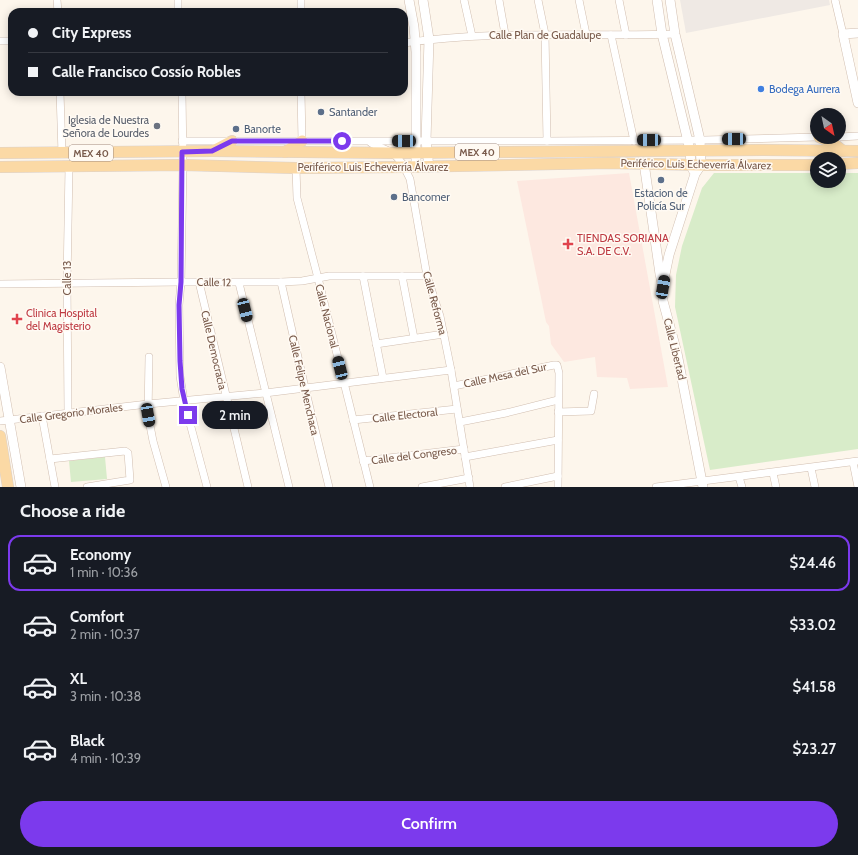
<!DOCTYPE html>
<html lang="en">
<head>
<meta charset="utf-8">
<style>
	body { margin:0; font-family:Cabin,sans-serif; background:#242831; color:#f1f3f6; height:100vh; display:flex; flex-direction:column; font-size:15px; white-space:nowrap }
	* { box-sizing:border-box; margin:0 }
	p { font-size:13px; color:#9ea1a6 }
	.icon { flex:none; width:22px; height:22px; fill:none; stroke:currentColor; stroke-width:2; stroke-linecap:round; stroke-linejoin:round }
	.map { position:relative; height:487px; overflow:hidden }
	.details { display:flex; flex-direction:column; background:#171b24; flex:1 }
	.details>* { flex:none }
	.hud { position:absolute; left:8px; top:8px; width:400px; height:88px; border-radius:12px; box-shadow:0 2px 10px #0003; display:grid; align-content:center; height:88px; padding:0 20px; background:#171b24 }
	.needle { width:26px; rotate:147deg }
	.fabs { position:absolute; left:810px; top:108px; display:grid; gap:8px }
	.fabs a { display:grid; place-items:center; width:36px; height:36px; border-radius:50%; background:#171b24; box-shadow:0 2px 10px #0003; font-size:20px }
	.end { position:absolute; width:18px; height:18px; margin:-9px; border:5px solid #7c3aed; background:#fff; box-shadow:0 0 0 2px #fff }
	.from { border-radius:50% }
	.bubble { position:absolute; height:28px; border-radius:14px; background:#171b24; box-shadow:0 2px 10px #0003; font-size:13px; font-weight:600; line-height:28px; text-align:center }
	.car { position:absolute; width:12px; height:24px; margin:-12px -6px; border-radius:5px; box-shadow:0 0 3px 1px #0007; background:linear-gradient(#222 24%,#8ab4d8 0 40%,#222 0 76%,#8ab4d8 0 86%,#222 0) }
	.hud b { display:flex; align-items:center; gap:14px; height:38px; font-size:15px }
	.hud b+b { border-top:1px solid #363941 }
	.hud i { width:10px; height:10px; background:#f1f3f6 }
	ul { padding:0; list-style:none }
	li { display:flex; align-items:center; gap:12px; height:56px; margin:0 8px 6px; padding:0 12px; border:2px solid transparent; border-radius:12px }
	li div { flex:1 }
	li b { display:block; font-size:15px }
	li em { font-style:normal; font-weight:600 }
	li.active { border-color:#7c3aed }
	li>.icon { width:36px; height:36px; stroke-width:1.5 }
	h2 { padding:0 20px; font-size:18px; line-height:48px }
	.cta { display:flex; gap:8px; margin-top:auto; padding:8px 20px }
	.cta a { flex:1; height:46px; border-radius:24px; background:#7c3aed; color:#fff; font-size:16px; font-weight:600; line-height:46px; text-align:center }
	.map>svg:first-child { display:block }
	.commercial { fill:#fde8e0 }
	.industrial { fill:#efe9e4 }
	.green { fill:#d8ecc9 }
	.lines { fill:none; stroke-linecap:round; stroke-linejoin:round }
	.minor-casing { stroke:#d1beb0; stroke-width:8 }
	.tertiary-casing { stroke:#d1beb0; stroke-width:10 }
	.primary-casing { stroke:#dad1cd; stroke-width:12 }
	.minor { stroke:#fff; stroke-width:7 }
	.tertiary { stroke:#fff; stroke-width:9 }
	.primary { stroke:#fbd9a5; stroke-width:11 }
	.route { stroke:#7c3aed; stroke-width:5 }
	.shop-dot { fill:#3f7fe0; stroke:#fffaf3; stroke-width:1.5 }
	.service-dot { fill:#5c6f8a; stroke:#fffaf3; stroke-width:1.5 }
	.worship-dot { fill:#6b7280; stroke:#fffaf3; stroke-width:1.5 }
	.health-dot { fill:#e0444e; stroke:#fffaf3; stroke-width:1.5 }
	.labels { text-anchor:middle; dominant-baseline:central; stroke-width:3; stroke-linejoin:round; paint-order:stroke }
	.shield { fill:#fffaf3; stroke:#a28b7f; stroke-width:1 }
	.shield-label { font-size:10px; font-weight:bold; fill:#7a5c4d }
	.street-label { font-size:11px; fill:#7a5c4d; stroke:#fffaf3 }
	.shop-label { font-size:11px; fill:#366cbe; stroke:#fffaf3; text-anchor:start }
	.service-label { font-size:11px; fill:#4e5e75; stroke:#fffaf3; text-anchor:start }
	.worship-label { font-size:11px; fill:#5b616d; stroke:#fffaf3; text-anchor:end }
	.health-label { font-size:11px; fill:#be3a42; stroke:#fffaf3; text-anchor:start }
</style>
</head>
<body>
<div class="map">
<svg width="858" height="487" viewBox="0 0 858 487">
	<rect width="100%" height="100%" fill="#fdf6ec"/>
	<polygon class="commercial" points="629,173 668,387 630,389 627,378 597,377 595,357 564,362 551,344 549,326 546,322 517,181"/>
	<polygon class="industrial" points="680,0 829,0 830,5 686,33"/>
	<g class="green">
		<polygon points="714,173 817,173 817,181 839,181 839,173 858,173 858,449 710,470 675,307 676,275 682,246 702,188"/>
		<polygon points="105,457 107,479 71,482 69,461"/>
	</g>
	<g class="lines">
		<g class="minor-casing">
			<g id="minor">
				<polyline points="57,0 58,12"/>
				<polyline points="178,0 178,12"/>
				<polyline points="301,0 301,12"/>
				<polyline points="464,0 472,36"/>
				<polyline points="499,0 505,34"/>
				<polyline points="538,0 545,34 547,141"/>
				<polyline points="579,0 586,34"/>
				<polyline points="619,0 626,35"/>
				<polyline points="835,0 843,34"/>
				<polyline points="178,12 215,12"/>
				<polyline points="611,35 634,141"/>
				<polyline points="0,41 12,41"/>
				<path d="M404 43C494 30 584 37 675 34"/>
				<polyline points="60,92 62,154"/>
				<polyline points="182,92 183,165 181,282 179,305 180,376 184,401 207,487"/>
				<polyline points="301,92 302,141"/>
				<polyline points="839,137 858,136"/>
				<polyline points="182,141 547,141 704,140 817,137"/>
				<polyline points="371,143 393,153 402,163 410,179 427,276 440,316 451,370 470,487"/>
				<polyline points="296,168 297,198 318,278 370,487"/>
				<polyline points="363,276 383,378"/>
				<polyline points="402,276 414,338"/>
				<polyline points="199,282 248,487"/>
				<polyline points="281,282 305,388 329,487"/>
				<polyline points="239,283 289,487"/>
				<polyline points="0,284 181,282 281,282 302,281 329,276 427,276"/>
				<polyline points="376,344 444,334"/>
				<polyline points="149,357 148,415 153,441 166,487"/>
				<polyline points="454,386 554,365 557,365 559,373 558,487"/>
				<polyline points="558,412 591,411 594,394"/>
				<polyline points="68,413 67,283 69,167"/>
				<polyline points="42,416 55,487"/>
				<polyline points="353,420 457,409"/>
				<polyline points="0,421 148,404 265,393 451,370"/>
				<polyline points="460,422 506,413 558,400"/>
				<polyline points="465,457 558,440"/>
				<polyline points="50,459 125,451 128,453 130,480 87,487"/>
				<polyline points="363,461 464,449"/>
				<polyline points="853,462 858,487"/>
				<polyline points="811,468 815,487"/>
				<polyline points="773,473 776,487"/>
				<polyline points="739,477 742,487"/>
				<polyline points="422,487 469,478"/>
				<polyline points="505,487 558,476"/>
				<polyline points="656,487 858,461"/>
			</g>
		</g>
		<g class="tertiary-casing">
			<g id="tertiary">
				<polyline points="409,0 414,27 416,52 416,167"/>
				<polyline points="423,0 429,39 426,141 429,167"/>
				<polyline points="657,0 662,34 690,150 691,165 693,170"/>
				<polyline points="858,33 843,34 858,103"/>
				<polyline points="644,163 660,274 663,287 663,301 677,353 703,487"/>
				<polyline points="663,284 669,255 695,174 701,165 700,140 675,34 670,0"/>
				<polyline points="0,367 21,487"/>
			</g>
		</g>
		<g class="primary-casing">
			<g id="primary">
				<polyline points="819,137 833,143 843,151"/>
				<polyline points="213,151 232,141"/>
				<polyline points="285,152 302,141"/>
				<polyline points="0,153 212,151 393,153 763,150 858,151"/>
				<polyline points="839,164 858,163"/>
				<polyline points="0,167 183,165 296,168 405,167 608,163 701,165 817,165"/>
				<polyline points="0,436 8,487"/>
			</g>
		</g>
		<use href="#minor" class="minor"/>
		<use href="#tertiary" class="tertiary"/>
		<use href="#primary" class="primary"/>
	</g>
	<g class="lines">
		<polyline class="route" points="188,415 182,389 180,361 179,305 181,282 182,152 212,151 232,141 342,141"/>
	</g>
	<circle class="shop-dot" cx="761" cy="89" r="4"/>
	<g class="service-dot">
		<circle cx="321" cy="112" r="4"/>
		<circle cx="236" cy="129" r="4"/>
		<circle cx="661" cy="180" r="4"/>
		<circle cx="394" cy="197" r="4"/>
	</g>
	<circle class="worship-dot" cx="157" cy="126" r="4"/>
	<g class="health-dot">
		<path d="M566 238h4v4h4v4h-4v4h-4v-4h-4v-4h4z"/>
		<path d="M15 313h4v4h4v4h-4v4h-4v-4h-4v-4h4z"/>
	</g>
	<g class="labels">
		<g class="shield">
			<rect x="455" y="144" width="44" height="16" rx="3"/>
			<rect x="69" y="145" width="44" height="16" rx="3"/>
		</g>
		<g class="shield-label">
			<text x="477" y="152">MEX 40</text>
			<text x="91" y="153">MEX 40</text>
		</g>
		<g class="street-label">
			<text x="545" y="35">Calle Plan de Guadalupe</text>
			<text transform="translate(696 164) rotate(1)">Periférico Luis Echeverría Álvarez</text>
			<text x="373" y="167">Periférico Luis Echeverría Álvarez</text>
			<text transform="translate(67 278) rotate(-90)">Calle 13</text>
			<text transform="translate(214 282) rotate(1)">Calle 12</text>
			<text transform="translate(435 303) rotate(75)">Calle Reforma</text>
			<text transform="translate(327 316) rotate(76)">Calle Nacional</text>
			<text transform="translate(675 349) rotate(76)">Calle Libertad</text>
			<text transform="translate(214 350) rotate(77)">Calle Democracia</text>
			<text transform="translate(505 375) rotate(-12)">Calle Mesa del Sur</text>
			<text transform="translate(304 385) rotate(77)">Calle Felipe Menchaca</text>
			<text transform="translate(71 413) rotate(-7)">Calle Gregorio Morales</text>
			<text transform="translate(405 415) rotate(-6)">Calle Electoral</text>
			<text transform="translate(414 455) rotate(-7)">Calle del Congreso</text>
		</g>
		<g class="shop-label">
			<text x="769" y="89">Bodega Aurrera</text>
		</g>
		<g class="service-label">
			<text x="329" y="112">Santander</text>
			<text x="244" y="129">Banorte</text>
			<text x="661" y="193" text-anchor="middle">Estacion de<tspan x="661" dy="13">Policía Sur</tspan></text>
			<text x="402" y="197">Bancomer</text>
		</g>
		<g class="worship-label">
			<text x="149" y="120">Iglesia de Nuestra<tspan x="149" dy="13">Señora de Lourdes</tspan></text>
		</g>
		<g class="health-label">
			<text x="577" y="238">TIENDAS SORIANA<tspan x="577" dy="13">S.A. DE C.V.</tspan></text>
			<text x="26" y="313">Clinica Hospital<tspan x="26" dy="13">del Magisterio</tspan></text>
		</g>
	</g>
</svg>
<div class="fabs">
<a><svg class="needle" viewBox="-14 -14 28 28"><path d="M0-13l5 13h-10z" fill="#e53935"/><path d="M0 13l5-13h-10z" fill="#9ea1a6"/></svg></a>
<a><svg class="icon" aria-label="layers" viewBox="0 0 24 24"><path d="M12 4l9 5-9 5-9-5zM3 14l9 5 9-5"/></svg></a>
</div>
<i class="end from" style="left:342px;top:141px"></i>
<i class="end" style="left:188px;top:415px"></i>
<div class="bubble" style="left:202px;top:401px;width:66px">2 min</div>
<i class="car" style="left:734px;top:139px;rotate:269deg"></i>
<i class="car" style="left:649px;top:140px;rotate:270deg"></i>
<i class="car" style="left:404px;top:141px;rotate:270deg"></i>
<i class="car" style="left:663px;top:287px;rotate:10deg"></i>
<i class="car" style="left:245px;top:310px;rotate:166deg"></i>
<i class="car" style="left:340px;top:368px;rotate:346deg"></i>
<i class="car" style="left:148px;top:415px;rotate:170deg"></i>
<div class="hud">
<b><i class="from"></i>City Express</b>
<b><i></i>Calle Francisco Cossío Robles</b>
</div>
</div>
<section class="details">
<h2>Choose a ride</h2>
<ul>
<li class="active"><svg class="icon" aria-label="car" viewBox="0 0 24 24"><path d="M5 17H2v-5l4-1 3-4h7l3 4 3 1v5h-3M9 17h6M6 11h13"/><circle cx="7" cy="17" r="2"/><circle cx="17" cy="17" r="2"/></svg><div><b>Economy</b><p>1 min · 10:36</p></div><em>$24.46</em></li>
<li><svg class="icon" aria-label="car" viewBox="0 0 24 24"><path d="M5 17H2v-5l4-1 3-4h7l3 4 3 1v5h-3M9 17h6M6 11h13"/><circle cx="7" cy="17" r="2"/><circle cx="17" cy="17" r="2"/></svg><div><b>Comfort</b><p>2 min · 10:37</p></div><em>$33.02</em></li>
<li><svg class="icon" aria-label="car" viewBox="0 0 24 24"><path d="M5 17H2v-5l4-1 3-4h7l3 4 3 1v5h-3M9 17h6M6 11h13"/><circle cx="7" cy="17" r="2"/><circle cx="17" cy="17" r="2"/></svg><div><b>XL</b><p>3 min · 10:38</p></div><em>$41.58</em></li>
<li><svg class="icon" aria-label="car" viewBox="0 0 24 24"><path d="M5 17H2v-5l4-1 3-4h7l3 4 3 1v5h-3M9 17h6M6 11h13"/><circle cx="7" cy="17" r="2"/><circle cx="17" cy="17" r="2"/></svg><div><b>Black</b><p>4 min · 10:39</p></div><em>$23.27</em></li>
</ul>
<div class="cta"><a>Confirm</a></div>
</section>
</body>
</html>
